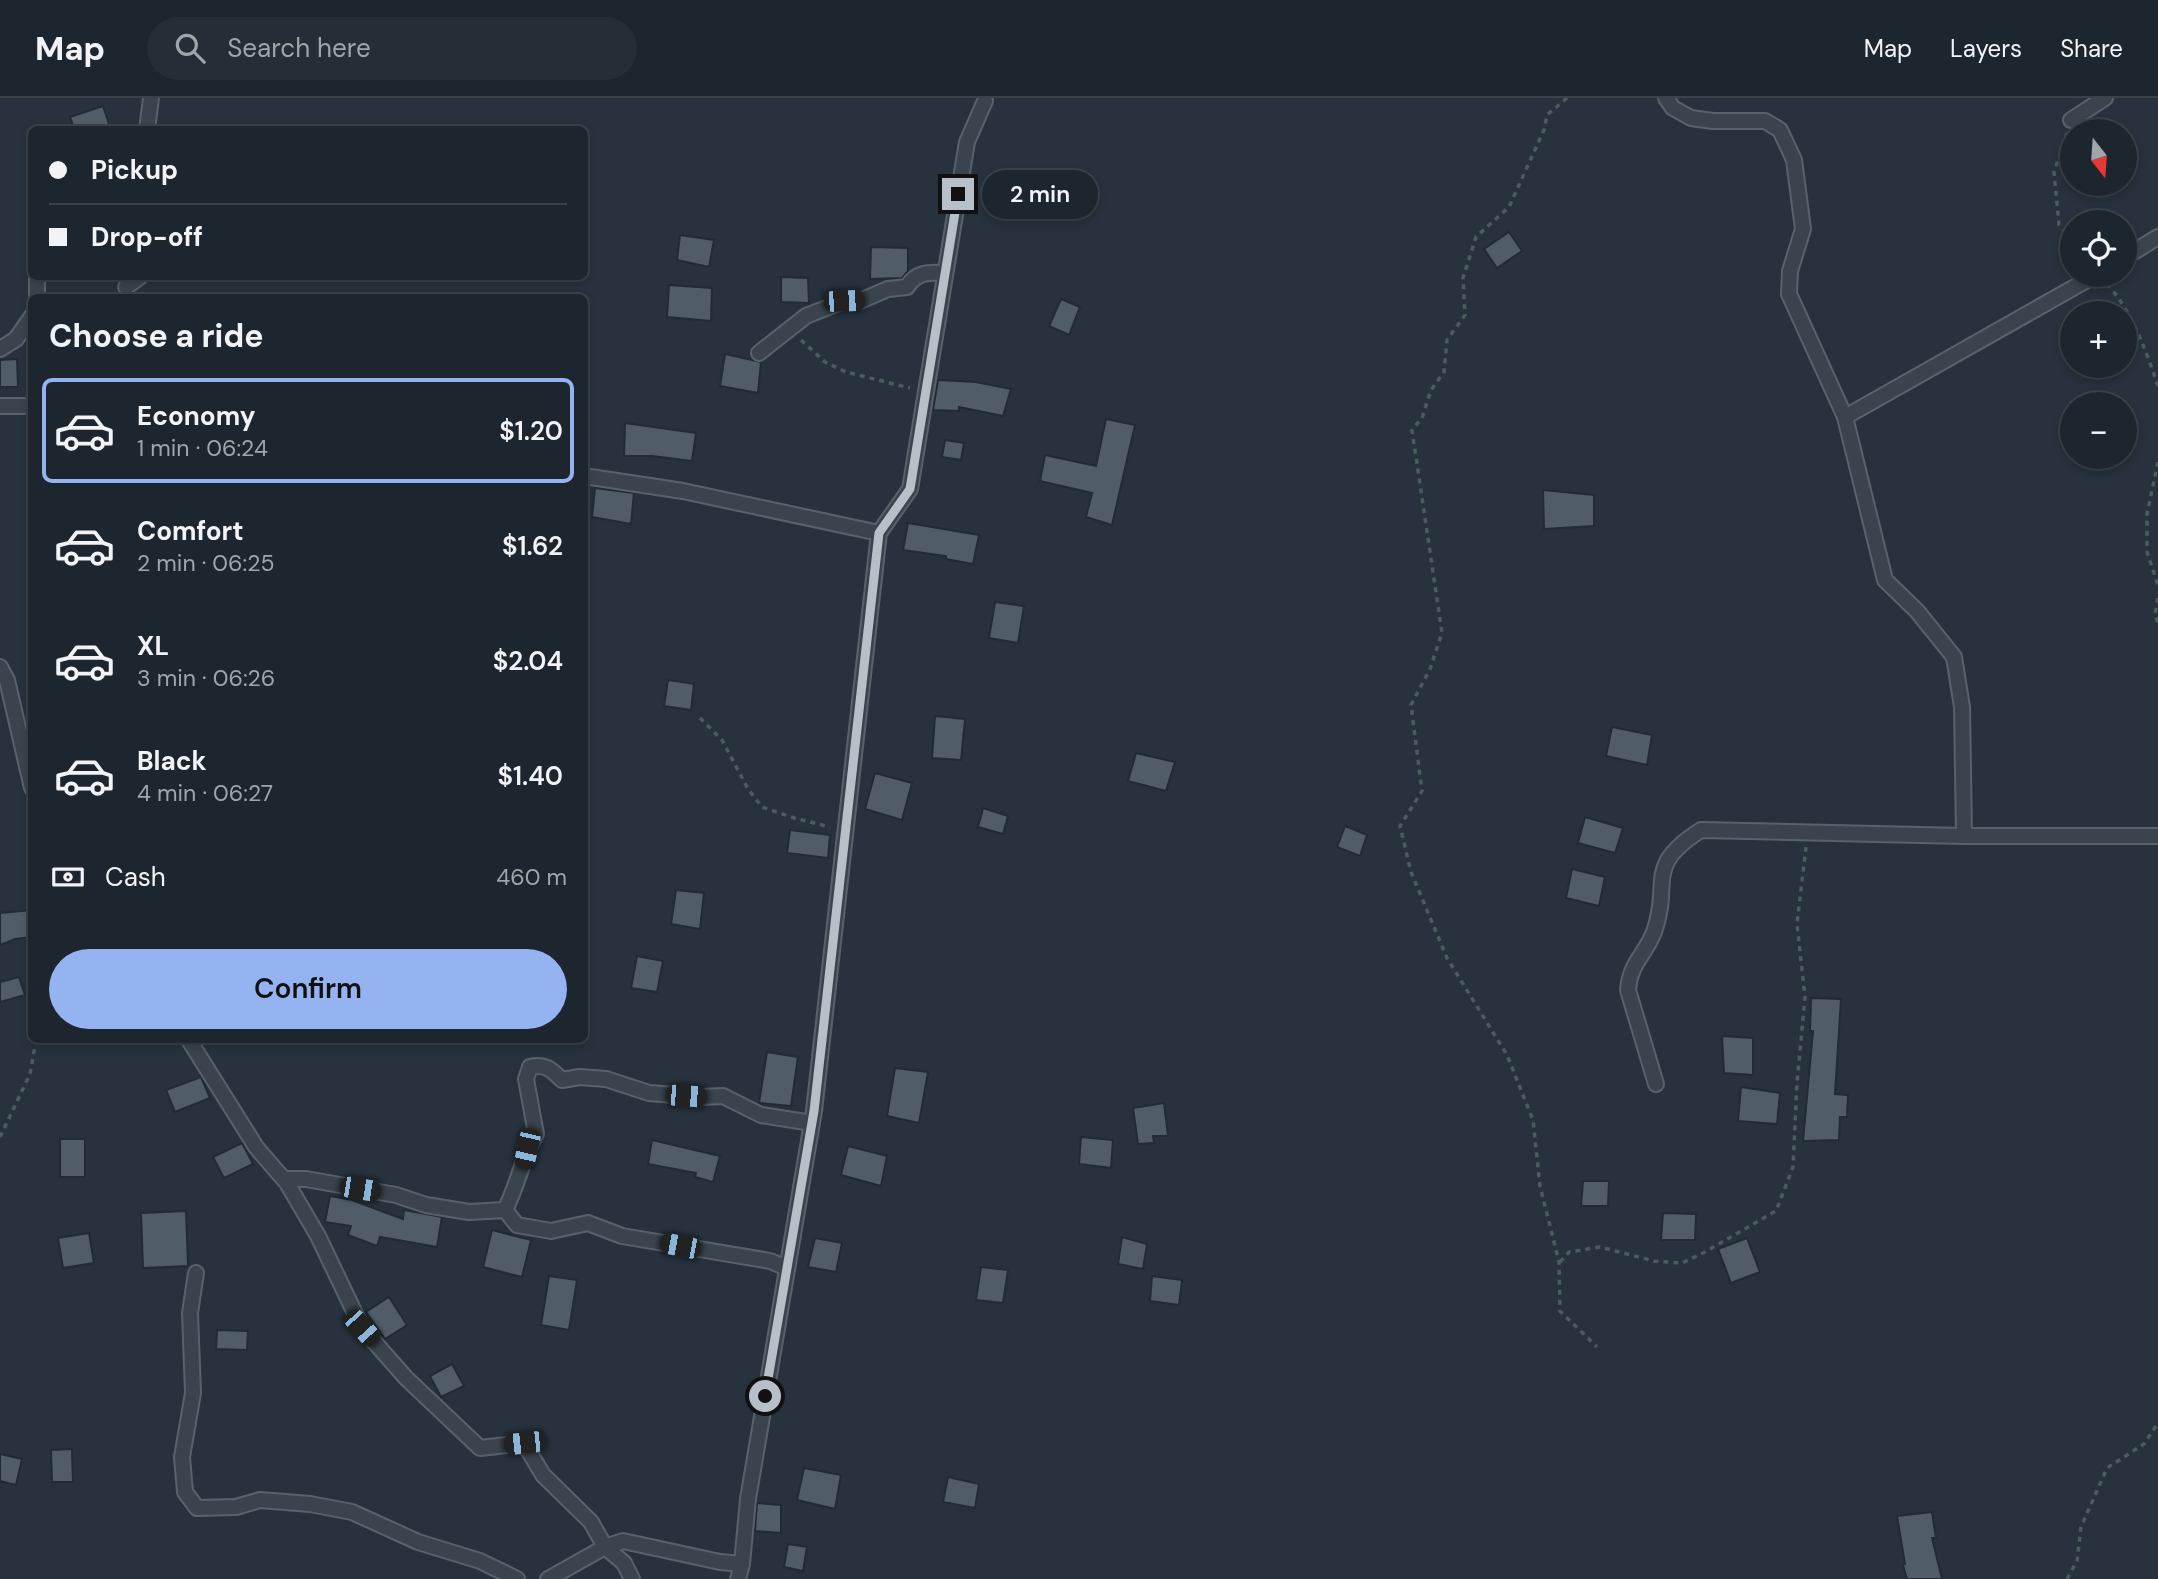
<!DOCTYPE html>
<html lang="en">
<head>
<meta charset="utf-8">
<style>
	body { margin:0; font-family:"DM Sans",sans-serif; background:#252e36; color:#f1f3f6; height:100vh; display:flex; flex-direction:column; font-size:26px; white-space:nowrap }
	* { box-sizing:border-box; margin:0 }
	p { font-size:23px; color:#a0a5aa }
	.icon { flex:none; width:38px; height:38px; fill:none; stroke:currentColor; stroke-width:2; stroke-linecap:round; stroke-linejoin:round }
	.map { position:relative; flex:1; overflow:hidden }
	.details { position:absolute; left:28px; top:196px; width:560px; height:749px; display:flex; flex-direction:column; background:#1d262e; border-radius:10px; box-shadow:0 4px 10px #0003,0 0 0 2px #3b434a }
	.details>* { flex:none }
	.hud { position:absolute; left:28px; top:28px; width:560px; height:154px; border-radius:10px; box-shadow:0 4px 10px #0003,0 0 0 2px #3b434a; display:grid; align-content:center; height:154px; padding:0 21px; background:#1d262e }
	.needle { width:46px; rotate:163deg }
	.controls { position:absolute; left:2060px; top:21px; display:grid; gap:14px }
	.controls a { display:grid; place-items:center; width:77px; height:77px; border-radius:50%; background:#1d262e; box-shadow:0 4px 10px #0003,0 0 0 2px #3b434a; font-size:35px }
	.end { position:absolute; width:32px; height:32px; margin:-16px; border:9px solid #b7bfc9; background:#111; box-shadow:0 0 0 4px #111 }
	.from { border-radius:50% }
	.bubble { position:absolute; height:49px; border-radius:24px; background:#1d262e; box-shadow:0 4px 10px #0003,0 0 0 2px #3b434a; font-size:23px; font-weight:600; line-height:49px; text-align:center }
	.car { position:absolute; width:21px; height:42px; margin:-21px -10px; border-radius:9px; box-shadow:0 0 5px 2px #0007; background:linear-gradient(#222 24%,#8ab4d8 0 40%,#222 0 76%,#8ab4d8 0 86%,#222 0) }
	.hud b { display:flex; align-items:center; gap:24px; height:66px; font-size:26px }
	.hud b+b { border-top:2px solid #3b434a }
	.hud i { width:18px; height:18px; background:#f1f3f6 }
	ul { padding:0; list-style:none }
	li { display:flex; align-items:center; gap:21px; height:105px; margin:0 14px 10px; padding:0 7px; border:4px solid transparent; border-radius:10px }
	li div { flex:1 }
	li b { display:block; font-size:26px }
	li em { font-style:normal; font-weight:600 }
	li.active { border-color:#95b2f1 }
	li>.icon { width:63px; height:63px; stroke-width:1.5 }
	h2 { padding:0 21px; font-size:32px; line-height:84px }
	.pay { display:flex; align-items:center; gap:18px; height:77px; padding:0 21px; font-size:26px }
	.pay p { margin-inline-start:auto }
	.action { display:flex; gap:14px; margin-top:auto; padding:14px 21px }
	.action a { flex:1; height:80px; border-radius:42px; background:#95b2f1; color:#111; font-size:28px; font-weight:600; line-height:80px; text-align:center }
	header { display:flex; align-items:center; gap:42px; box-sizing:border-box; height:98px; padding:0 35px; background:#1d262e; border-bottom:2px solid #3b434a }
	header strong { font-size:33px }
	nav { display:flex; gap:38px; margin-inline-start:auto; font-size:24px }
	.search { width:490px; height:63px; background:#252e36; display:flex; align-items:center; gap:18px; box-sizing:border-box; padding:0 24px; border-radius:38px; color:#a0a5aa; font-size:26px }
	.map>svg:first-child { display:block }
	.building { fill:#505d69; stroke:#222b35; stroke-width:2 }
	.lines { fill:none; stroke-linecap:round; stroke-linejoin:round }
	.minor-casing { stroke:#59626c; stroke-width:18 }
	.path { stroke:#495d5e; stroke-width:3.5; stroke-dasharray:5 5; stroke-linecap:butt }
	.minor { stroke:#3b444e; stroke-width:14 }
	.route { stroke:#b7bfc9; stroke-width:9 }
</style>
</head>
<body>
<header>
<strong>Map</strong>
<div class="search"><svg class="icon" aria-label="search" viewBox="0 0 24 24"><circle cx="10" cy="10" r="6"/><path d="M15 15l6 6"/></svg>Search here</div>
<nav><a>Map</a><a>Layers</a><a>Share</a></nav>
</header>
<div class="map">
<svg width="2158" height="1481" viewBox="0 0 2158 1481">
	<rect width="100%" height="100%" fill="#27323e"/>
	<g class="building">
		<polygon points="103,8 111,32 75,32 70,19"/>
		<polygon points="1509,134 1522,153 1497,170 1484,151"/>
		<polygon points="680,137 714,142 709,169 677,162"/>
		<polygon points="871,149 908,150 908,173 902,180 870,181"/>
		<polygon points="781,179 808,180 809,205 781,204"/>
		<polygon points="669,187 712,190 711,223 667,219"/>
		<polygon points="1061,201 1080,209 1069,237 1049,228"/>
		<polygon points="725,256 761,264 758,295 720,288"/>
		<polygon points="17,261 18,289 0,289 0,262"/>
		<polygon points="938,282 976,284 1011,291 1003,318 959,309 959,313 933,312"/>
		<polygon points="1106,321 1135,327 1112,427 1086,419 1092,395 1040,383 1045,357 1096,368"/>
		<polygon points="625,325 696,335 692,363 652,358 624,358"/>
		<polygon points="945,342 964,345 961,362 942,359"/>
		<polygon points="595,390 634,395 631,426 592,419"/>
		<polygon points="1543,392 1594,397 1594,428 1544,431"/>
		<polygon points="908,425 979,437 973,466 946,461 946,458 903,452"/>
		<polygon points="995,504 1024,508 1018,545 989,540"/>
		<polygon points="668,582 694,586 691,612 664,608"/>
		<polygon points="935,618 965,621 961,662 932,660"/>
		<polygon points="1612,629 1652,637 1647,667 1606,658"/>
		<polygon points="1136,655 1175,664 1166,693 1128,683"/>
		<polygon points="875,675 912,685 902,722 865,711"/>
		<polygon points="983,710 1008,718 1003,736 978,729"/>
		<polygon points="1585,719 1623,730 1615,755 1578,745"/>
		<polygon points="1345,728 1367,737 1360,758 1337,749"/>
		<polygon points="790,732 830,737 828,760 787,755"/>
		<polygon points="1572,771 1605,779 1599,808 1566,800"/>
		<polygon points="676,792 704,795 700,831 671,826"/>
		<polygon points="32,812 32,839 15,841 0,847 0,815"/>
		<polygon points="637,858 663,863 657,894 631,890"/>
		<polygon points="19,879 25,897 0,904 0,884"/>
		<polygon points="1811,900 1841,901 1835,996 1848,997 1847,1019 1840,1019 1839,1042 1803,1043 1813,933 1810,933"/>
		<polygon points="1722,938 1753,940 1753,977 1724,975"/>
		<polygon points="767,954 798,959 791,1008 759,1005"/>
		<polygon points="895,970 928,974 919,1025 887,1018"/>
		<polygon points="201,979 210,1000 175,1014 166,992"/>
		<polygon points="1741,989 1780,995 1777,1026 1738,1023"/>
		<polygon points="1164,1005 1168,1038 1153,1038 1154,1045 1138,1046 1133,1010"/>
		<polygon points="1081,1039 1113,1042 1111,1070 1079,1066"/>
		<rect x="60" y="1041" width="25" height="38"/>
		<polygon points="652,1042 720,1058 713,1084 695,1079 696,1075 648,1066"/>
		<polygon points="242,1045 253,1066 224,1080 213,1059"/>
		<polygon points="848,1048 887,1058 881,1088 841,1077"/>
		<polygon points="1583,1083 1609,1083 1608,1108 1581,1108"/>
		<polygon points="330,1098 352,1102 403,1121 404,1112 442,1119 437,1149 380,1139 377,1148 348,1137 351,1128 325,1124"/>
		<polygon points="186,1113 188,1168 143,1170 141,1115"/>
		<polygon points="1663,1115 1696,1116 1695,1142 1661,1142"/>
		<polygon points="492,1132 531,1142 522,1179 483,1169"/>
		<polygon points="89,1135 94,1165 63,1170 58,1140"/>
		<polygon points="1122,1139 1147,1146 1143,1171 1118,1166"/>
		<polygon points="815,1140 842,1145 836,1174 808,1169"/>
		<polygon points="1747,1140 1760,1174 1731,1185 1718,1151"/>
		<polygon points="981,1169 1008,1172 1003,1205 976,1202"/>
		<polygon points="549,1178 577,1182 569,1232 541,1227"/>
		<polygon points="1152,1178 1182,1182 1179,1207 1150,1203"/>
		<polygon points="389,1199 407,1227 385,1241 366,1214"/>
		<polygon points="217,1232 248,1233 247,1252 216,1251"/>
		<polygon points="452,1266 464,1288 441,1299 430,1278"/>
		<polygon points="72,1351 73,1384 52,1384 51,1352"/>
		<polygon points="0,1356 22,1361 16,1387 0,1383"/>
		<polygon points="804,1370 841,1377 835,1411 797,1402"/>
		<polygon points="948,1379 979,1386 975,1410 943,1404"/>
		<polygon points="757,1405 781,1407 781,1435 755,1433"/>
		<polygon points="1932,1414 1936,1440 1932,1440 1942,1481 1907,1481 1903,1467 1905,1466 1897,1418"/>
		<polygon points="788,1446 807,1449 803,1473 784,1469"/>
	</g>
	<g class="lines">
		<g class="minor-casing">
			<g id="minor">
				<polyline points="1666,0 1673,10 1691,20 1713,23 1765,23 1780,32 1794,62 1803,131 1790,173 1789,196 1845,319 1885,482 1917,513 1954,559 1962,609 1964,738"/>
				<polyline points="2071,22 2105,0"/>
				<polyline points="147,32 151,0"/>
				<polyline points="2124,160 2158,139"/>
				<polyline points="37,178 37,200"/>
				<polyline points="126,189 141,178"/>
				<polyline points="0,251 16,241 32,218"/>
				<path d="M759 255 806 218 844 203H860L888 191 907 189C916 174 929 174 945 175"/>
				<polyline points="0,308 32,308"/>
				<polyline points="1845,319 2096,177"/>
				<polyline points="584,378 683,393 879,435"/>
				<polyline points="0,569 7,582 32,690"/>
				<polyline points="189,942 256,1049 287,1085 318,1138 362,1230 406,1280 480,1350 524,1345 543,1377 591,1424 605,1449 624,1465 632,1481"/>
				<path d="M1656 986 1628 892C1630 865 1645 857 1654 834 1672 783 1643 769 1701 732L1964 738H2158"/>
				<polyline points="284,1081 306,1081 396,1097 426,1107 469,1114 505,1112 517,1127 551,1133 588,1125 622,1138 770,1163 787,1170"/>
				<path d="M505 1112C518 1087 522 1060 536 1036L526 981 530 969C545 965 552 972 562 982L580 979 606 981 649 995 700 999 723 998 761 1017 812 1025"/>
				<polyline points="196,1175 190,1215 193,1295 182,1359 185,1394 197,1410 236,1409 260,1402 310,1406 352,1414 418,1444 480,1463 517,1481"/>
				<polyline points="548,1481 605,1449 623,1443 720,1464 742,1466"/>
				<polyline points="738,1481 742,1466 748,1401 814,1013 879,435 910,391 967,44 985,3"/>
			</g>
		</g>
		<g class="path">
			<polyline points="1567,0 1547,17 1544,32 1509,109 1476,139 1463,180 1465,217 1447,242 1444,274 1431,292 1422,320 1412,332 1442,535 1430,571 1411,607 1422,693 1400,728 1411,774 1447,860 1507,957 1533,1022 1540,1088 1559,1164 1560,1213 1597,1249"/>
			<polyline points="2067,35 2054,74 2059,127 2072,143"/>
			<path d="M2107 186C2132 213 2146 253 2158 288"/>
			<polyline points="801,242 825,264 846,274 910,290"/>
			<polyline points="2158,364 2147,416 2147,454 2158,487"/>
			<polyline points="2158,500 2155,516 2158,526"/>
			<polyline points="700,620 722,642 748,691 762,709 794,720 830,729"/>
			<polyline points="0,1039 30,976 36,942"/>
			<polyline points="1560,1164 1569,1154 1600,1149 1654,1163 1682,1165 1703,1155 1776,1113 1793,1069 1797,985 1805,899 1797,826 1806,749"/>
			<polyline points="2067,1481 2077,1463 2081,1429 2107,1370 2144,1346 2158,1325"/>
		</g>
		<use href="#minor" class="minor"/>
	</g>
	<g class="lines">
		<polyline class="route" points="765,1298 814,1013 879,435 910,391 958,96"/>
	</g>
</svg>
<div class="controls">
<a><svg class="needle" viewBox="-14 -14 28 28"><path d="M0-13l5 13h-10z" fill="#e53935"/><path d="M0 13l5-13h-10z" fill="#a0a5aa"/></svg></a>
<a><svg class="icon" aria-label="locate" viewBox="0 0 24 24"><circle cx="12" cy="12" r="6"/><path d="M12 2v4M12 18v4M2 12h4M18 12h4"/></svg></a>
<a>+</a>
<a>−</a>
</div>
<i class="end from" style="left:765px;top:1298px"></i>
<i class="end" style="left:958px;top:96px"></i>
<div class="bubble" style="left:982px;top:72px;width:116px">2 min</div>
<i class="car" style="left:844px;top:203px;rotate:88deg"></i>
<i class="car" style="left:686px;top:998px;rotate:94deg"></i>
<i class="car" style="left:527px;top:1051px;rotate:193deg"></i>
<i class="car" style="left:360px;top:1091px;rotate:99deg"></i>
<i class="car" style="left:680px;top:1148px;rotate:281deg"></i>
<i class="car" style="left:362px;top:1230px;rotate:138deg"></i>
<i class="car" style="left:524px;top:1345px;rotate:264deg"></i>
<div class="hud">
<b><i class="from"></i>Pickup</b>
<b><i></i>Drop-off</b>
</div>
<section class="details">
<h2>Choose a ride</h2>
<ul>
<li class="active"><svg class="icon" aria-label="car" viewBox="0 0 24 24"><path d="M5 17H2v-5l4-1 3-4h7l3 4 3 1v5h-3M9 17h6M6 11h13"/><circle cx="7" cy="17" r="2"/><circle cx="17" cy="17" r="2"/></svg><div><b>Economy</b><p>1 min · 06:24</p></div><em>$1.20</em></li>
<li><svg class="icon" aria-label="car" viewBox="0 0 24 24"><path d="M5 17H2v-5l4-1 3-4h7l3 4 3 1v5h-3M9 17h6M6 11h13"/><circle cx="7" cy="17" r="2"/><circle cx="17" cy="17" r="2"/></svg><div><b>Comfort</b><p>2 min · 06:25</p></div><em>$1.62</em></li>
<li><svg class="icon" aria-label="car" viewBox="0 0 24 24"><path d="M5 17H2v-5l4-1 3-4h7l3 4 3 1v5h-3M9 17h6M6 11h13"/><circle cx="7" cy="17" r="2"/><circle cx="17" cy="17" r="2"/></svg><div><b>XL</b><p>3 min · 06:26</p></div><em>$2.04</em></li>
<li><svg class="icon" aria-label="car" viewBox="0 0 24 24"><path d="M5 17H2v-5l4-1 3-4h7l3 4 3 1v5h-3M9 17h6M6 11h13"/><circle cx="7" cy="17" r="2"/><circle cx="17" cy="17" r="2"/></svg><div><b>Black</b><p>4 min · 06:27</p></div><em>$1.40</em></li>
</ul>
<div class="pay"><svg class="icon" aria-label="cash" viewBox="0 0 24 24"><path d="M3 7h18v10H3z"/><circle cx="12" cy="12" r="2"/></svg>Cash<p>460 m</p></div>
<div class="action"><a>Confirm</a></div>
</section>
</div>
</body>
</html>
